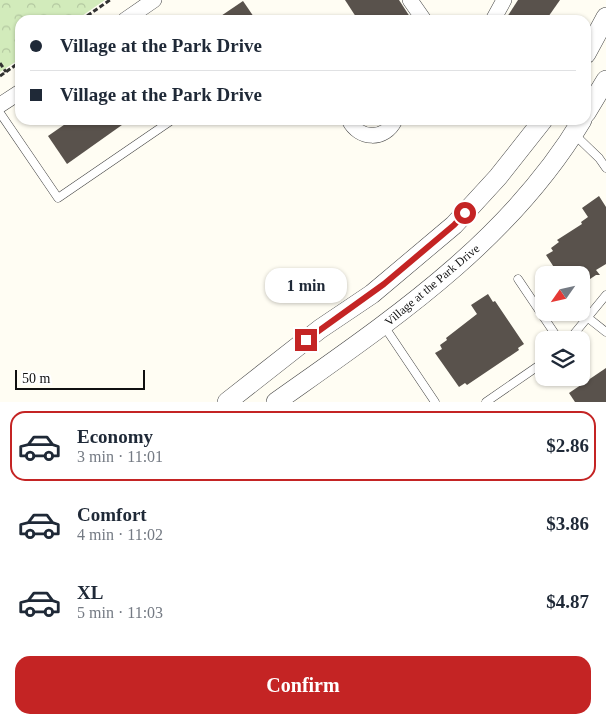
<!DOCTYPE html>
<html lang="en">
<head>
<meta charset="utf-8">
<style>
	body { margin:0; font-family:Georgia,serif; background:#f6f6f7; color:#1f2937; height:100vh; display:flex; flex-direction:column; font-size:19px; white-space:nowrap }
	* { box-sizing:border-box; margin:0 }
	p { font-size:16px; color:#747a83 }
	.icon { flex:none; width:28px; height:28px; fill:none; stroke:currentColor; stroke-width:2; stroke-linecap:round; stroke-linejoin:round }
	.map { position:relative; height:402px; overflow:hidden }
	.details { display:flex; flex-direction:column; background:#fff; flex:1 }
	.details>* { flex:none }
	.top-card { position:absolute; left:15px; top:15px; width:576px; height:110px; border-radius:15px; box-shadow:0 1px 4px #0004; display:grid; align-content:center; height:110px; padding:0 15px; background:#fff }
	.needle { width:32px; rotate:236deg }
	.tools { position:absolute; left:535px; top:266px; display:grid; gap:10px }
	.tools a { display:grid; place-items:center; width:55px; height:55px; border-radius:10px; background:#fff; box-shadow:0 1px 4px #0004; font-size:25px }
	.scale { position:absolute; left:15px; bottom:12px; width:130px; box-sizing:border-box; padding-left:5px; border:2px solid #101010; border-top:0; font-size:14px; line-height:18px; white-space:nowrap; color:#101010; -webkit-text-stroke:4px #fff; paint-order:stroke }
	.end { position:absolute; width:22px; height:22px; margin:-11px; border:6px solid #c42424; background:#fff; box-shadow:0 0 0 2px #fff }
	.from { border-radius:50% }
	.bubble { position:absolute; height:35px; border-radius:15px; background:#fff; box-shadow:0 1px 4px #0004; font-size:16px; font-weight:700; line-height:35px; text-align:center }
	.top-card b { display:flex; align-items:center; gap:18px; height:48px; font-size:19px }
	.top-card b+b { border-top:1px solid #e0e1e3 }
	.top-card i { width:12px; height:12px; background:#1f2937 }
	ul { padding:9px 0 0; list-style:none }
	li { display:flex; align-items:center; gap:15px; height:70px; margin:0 10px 8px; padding:0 5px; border:2px solid transparent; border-radius:15px }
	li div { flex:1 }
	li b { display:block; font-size:19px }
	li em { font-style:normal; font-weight:700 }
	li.on { border-color:#c42424 }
	li>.icon { width:45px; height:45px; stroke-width:1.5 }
	.cta { display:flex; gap:10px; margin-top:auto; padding:10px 15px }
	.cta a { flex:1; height:58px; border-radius:15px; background:#c42424; color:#fff; font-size:20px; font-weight:700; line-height:58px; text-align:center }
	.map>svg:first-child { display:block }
	.park { fill:url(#park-crowns) }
	.building { fill:#59524c }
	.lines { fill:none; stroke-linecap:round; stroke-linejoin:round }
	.service-casing { stroke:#434343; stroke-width:9 }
	.minor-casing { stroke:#434343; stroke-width:16 }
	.tertiary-casing { stroke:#434343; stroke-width:20 }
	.path { stroke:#323232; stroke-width:3; stroke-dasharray:5 2.5; stroke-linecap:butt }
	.service { stroke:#fff; stroke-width:8 }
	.minor { stroke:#fff; stroke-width:15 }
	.tertiary { stroke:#fff; stroke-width:19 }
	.route { stroke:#c42424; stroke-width:6 }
	.labels { text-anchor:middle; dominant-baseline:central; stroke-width:5; stroke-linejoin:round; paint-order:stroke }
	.street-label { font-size:12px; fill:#101010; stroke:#fff }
</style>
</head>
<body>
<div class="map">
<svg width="606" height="402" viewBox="0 0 606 402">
	<defs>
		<pattern id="park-crowns" width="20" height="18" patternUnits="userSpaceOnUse" patternTransform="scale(1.25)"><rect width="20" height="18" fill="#d2ebbb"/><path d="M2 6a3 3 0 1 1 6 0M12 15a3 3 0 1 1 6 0" fill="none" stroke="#b3c8a0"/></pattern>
	</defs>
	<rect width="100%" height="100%" fill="#fffdf3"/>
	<polygon class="park" points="0,0 105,0 76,20 20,20 20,59 0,72"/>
	<g class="building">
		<polygon points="345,0 399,0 412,20 358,20"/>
		<polygon points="518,0 560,0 546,20 505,20"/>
		<polygon points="243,1 256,20 215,20"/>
		<polygon points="71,120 129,120 67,164 48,136"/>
		<polygon points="599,196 606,207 606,264 596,270 600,275 596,275 581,285 581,275 559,275 546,255 553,251 551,248 559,242 557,240 582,224 581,222 588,217 582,208"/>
		<polygon points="488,294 493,302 495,301 524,344 518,348 519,350 467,385 465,383 459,387 435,353 442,349 440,345 447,340 446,338 477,314 471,305"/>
		<polygon points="606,368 606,402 575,402 569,393"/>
	</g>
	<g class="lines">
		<g class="service-casing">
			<g id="service">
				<polyline points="0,113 58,198 172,120"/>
				<polyline points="574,134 599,158 606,168"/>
				<polyline points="518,279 559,340"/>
				<polyline points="587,317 606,332"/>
				<polyline points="384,326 435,402"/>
				<polyline points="569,340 606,295"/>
				<polyline points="486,402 544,362"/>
			</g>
		</g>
		<g class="minor-casing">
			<g id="minor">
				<polyline points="410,0 424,20"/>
				<polyline points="125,20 154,0"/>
				<polyline points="493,20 504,0"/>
				<polyline points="0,105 20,92"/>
				<path d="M349 120C359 140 385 141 395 120"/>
			</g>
		</g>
		<g class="tertiary-casing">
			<g id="tertiary">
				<polyline points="586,54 606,17"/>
				<polyline points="586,113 606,80"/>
				<polyline points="227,402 320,329 372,294 454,225 498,177 543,120"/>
				<path d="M276 402C390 321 508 243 582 120"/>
			</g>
		</g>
		<g class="path">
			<polyline points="81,20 110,0"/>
			<polyline points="0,63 6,72"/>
			<polyline points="0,76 20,62"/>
		</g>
		<use href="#service" class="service"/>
		<use href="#minor" class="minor"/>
		<use href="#tertiary" class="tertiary"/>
	</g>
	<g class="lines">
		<polyline class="route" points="306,340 384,284 454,225 465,213"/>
	</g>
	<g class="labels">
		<g class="street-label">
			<text transform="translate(432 285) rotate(-40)">Village at the Park Drive</text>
		</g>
	</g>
</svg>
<div class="tools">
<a><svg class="needle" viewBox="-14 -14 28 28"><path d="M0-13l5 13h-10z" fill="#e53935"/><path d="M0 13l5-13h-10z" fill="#747a83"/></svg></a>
<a><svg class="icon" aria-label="layers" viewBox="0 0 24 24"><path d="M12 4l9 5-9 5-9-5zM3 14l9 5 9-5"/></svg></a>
</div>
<div class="scale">50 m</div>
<i class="end from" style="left:465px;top:213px"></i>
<i class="end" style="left:306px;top:340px"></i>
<div class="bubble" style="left:265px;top:268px;width:82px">1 min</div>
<div class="top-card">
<b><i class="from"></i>Village at the Park Drive</b>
<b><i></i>Village at the Park Drive</b>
</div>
</div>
<section class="details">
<ul>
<li class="on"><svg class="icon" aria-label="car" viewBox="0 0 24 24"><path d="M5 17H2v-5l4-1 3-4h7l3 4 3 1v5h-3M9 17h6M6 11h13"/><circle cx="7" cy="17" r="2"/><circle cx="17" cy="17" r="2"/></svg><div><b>Economy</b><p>3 min · 11:01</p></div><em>$2.86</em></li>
<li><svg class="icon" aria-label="car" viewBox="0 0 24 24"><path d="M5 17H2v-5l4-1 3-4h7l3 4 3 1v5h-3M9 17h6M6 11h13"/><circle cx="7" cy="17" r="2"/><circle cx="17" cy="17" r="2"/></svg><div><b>Comfort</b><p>4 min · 11:02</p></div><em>$3.86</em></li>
<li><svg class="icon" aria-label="car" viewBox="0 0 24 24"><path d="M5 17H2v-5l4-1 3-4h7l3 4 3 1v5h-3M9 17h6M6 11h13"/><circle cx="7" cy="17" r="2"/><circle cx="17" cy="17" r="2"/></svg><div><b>XL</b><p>5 min · 11:03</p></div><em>$4.87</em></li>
</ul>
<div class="cta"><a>Confirm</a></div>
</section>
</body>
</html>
